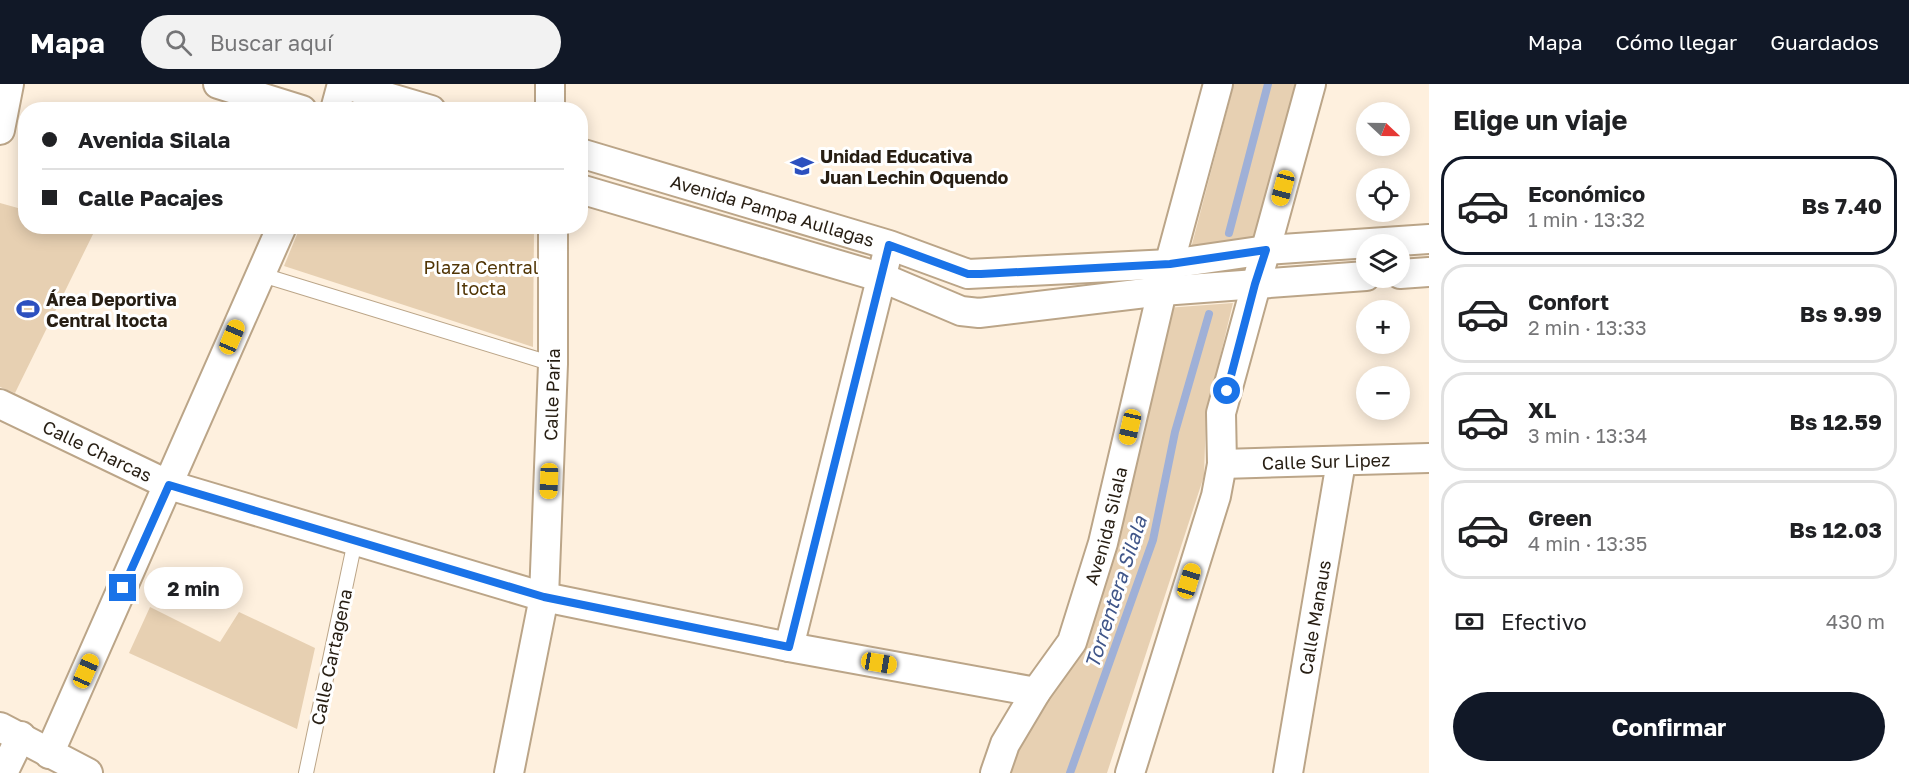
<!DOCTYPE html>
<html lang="es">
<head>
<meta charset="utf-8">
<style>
	body { margin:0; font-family:"Golos Text",sans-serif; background:#f2f2f2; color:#202124; height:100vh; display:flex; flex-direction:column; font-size:22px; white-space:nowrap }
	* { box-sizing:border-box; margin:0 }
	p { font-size:20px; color:#757577 }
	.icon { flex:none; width:33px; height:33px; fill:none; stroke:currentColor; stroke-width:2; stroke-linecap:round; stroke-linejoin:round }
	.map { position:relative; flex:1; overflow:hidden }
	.panel { display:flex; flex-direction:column; background:#fff; width:480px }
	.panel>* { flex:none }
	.top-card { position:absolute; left:18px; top:18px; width:570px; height:132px; border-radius:24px; box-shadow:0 3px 15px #0003; display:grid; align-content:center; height:132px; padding:0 24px; background:#fff }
	.needle { width:39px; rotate:112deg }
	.controls { position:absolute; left:1356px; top:18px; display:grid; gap:12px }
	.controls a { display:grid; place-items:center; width:54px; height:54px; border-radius:50%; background:#fff; box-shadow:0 3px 15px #0003; font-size:30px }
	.end { position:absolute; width:27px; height:27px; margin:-14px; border:8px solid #1a73e8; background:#fff; box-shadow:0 0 0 3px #fff }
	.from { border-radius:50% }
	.bubble { position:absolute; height:42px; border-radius:21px; background:#fff; box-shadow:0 3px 15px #0003; font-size:20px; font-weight:700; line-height:42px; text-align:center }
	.car { position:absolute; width:18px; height:36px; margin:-18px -9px; border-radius:8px; box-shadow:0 0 4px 2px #0007; background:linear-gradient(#f5c518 24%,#345 0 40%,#f5c518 0 76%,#345 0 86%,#f5c518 0) }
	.top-card b { display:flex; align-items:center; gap:21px; height:57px; font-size:22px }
	.top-card b+b { border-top:2px solid #e0e0e0 }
	.top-card i { width:15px; height:15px; background:#202124 }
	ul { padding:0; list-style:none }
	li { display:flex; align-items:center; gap:18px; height:99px; margin:0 12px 9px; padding:0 12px; border:3px solid #e0e0e0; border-radius:24px }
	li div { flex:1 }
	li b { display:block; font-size:22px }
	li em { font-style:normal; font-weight:700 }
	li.selected { border-color:#111827 }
	li>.icon { width:54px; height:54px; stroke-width:1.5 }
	h2 { padding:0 24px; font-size:27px; line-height:72px }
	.pay { display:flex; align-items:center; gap:15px; height:66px; padding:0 24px; font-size:22px }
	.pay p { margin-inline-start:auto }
	.action { display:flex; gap:12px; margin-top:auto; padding:12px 24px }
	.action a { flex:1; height:69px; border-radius:36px; background:#111827; color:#fff; font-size:24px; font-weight:700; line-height:69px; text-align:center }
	header { display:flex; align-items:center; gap:36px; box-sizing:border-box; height:84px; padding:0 30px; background:#111827; color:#fff }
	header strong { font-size:28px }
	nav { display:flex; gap:33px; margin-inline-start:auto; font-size:21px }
	.search { width:420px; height:54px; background:#f2f2f2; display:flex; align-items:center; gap:15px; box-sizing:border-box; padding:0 21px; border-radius:33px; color:#757577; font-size:22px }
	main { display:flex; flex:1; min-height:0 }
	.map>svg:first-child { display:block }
	.green { fill:#e7d0b2 }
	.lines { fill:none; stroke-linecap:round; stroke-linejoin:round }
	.stream { stroke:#9fb0d7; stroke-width:8 }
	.service-casing { stroke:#bba588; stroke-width:16 }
	.minor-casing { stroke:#bba588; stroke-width:32 }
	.service { stroke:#fff; stroke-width:14 }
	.minor { stroke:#fff; stroke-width:28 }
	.route { stroke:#1a73e8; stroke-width:8 }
	.labels { text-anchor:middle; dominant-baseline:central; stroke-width:6; stroke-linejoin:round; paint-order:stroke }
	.poi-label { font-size:18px; font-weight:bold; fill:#271e13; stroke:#fff; text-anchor:start }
	.street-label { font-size:18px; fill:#271e13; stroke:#fff }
	.park-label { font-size:18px; fill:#513505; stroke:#fff }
	.water-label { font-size:20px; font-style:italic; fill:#405689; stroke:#fff }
</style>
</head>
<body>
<header>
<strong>Mapa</strong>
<div class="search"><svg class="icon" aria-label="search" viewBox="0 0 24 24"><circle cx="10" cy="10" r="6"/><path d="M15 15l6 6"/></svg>Buscar aquí</div>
<nav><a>Mapa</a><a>Cómo llegar</a><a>Guardados</a></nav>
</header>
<main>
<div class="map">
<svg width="1429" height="689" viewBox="0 0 1429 689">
	<rect width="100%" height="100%" fill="#fef0de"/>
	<g class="green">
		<polygon points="1234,0 1296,0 1253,156 1191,164"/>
		<polygon points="0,119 25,126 26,142 83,143 95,146 15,309 0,303"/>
		<polygon points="300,143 534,143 533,263 284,182"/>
		<polygon points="1233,219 1206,331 1204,392 1107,689 1008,689 1016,664 1077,564 1166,224"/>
		<polygon points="150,523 220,558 239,528 315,564 297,645 129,569"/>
	</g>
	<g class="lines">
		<g class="stream">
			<polyline points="1229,149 1268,0"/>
			<polyline points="1070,689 1153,456 1175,348 1209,230"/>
		</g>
		<g class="service-casing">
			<g id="service">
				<polyline points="259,190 553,280"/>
				<polyline points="306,689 355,457"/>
			</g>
		</g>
		<g class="minor-casing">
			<g id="minor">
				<polyline points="218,0 302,26"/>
				<polyline points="343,0 431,26"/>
				<polyline points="550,0 550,26"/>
				<polyline points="335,26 342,0"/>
				<polyline points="0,46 9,0"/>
				<path id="s1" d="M580 69 889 161 968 190 1170 180 1266 166 1429 155"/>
				<polyline points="580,105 883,194 961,227 979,229 1162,207 1366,192"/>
				<polyline points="1400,190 1429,188"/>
				<path id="s2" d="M0 320 169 401 544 513 789 563 1036 608"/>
				<path id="s3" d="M1222 380 1429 374"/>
				<polyline points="789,563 886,175"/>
				<polyline points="0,643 88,689"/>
				<polyline points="49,670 282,142"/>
				<polyline points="3,689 21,652"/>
				<path id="s4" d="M509 689 544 513 553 280V142"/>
				<path id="s5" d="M995 689 1005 660 1036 608 1072 558 1103 459 1162 207 1218 0"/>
				<polyline points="1130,689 1216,412 1222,380 1221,329 1311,0"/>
				<path id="s6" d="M1288 689 1341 378"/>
			</g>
		</g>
		<use href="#service" class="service"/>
		<use href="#minor" class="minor"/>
	</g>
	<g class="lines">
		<polyline class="route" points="123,504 169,401 544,513 789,563 889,161 968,190 981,190 1170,180 1266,166 1255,200 1227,307"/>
	</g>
	<defs>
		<g id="school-bare" transform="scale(1.8)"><path d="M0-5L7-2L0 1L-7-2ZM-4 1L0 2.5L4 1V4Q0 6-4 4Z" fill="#2c50bf" stroke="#fff" stroke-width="2.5" paint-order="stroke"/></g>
		<g id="stadium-bare" transform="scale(1.8)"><path d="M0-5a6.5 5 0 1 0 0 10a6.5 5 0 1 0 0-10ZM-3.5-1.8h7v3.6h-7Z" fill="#2c50bf" stroke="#fff" stroke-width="2.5" paint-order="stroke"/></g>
	</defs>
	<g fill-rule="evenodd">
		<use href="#school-bare" x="802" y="82"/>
		<use href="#stadium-bare" x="28" y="225"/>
	</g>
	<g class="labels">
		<g class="poi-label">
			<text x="820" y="72">Unidad Educativa<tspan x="820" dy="21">Juan Lechin Oquendo</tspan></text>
			<text x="46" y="215">Área Deportiva<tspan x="46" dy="21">Central Itocta</tspan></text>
		</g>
		<g class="street-label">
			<text stroke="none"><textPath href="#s1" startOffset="201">Avenida Pampa Aullagas</textPath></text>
			<text stroke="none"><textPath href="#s4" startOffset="382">Calle Paria</textPath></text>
			<text stroke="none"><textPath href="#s2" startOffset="108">Calle Charcas</textPath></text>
			<text stroke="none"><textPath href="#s3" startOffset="104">Calle Sur Lipez</textPath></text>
			<text stroke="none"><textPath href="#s5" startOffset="274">Avenida Silala</textPath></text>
			<text stroke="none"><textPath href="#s6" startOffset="158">Calle Manaus</textPath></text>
			<text transform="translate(331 573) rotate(-78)">Calle Cartagena</text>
		</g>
		<g class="park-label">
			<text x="481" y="183">Plaza Central<tspan x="481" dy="21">Itocta</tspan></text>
		</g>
		<g class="water-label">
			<text transform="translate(1115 508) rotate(-72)">Torrentera Silala</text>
		</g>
	</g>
</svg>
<div class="controls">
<a><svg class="needle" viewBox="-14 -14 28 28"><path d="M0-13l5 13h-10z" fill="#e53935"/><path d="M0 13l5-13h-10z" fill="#757577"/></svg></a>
<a><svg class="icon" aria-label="locate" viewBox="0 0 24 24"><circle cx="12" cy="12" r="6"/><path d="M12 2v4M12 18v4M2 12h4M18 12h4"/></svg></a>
<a><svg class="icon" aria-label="layers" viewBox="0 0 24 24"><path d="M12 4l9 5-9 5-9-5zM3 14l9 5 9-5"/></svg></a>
<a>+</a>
<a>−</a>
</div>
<i class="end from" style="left:1227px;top:307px"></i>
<i class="end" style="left:123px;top:504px"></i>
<div class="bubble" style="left:144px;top:483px;width:99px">2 min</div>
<i class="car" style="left:1283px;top:104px;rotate:195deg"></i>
<i class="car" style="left:232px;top:253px;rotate:23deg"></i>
<i class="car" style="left:1130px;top:343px;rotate:193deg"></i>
<i class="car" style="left:549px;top:397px;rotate:182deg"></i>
<i class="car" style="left:1189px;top:497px;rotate:17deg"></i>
<i class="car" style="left:879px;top:579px;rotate:100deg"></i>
<i class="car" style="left:86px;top:587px;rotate:24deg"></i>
<div class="top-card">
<b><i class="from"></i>Avenida Silala</b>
<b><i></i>Calle Pacajes</b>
</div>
</div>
<section class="panel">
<h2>Elige un viaje</h2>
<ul>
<li class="selected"><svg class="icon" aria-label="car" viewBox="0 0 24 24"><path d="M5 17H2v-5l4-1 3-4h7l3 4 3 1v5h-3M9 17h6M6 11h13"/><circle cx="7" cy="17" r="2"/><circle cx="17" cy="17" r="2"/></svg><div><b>Económico</b><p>1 min · 13:32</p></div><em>Bs 7.40</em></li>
<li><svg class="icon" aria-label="car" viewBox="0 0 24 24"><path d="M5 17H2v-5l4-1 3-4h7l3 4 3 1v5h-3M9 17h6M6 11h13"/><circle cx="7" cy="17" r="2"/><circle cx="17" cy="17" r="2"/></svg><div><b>Confort</b><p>2 min · 13:33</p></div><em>Bs 9.99</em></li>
<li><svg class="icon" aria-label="car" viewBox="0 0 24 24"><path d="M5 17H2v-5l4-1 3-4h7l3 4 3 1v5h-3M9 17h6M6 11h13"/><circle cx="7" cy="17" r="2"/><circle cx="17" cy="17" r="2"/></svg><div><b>XL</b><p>3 min · 13:34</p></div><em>Bs 12.59</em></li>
<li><svg class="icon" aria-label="car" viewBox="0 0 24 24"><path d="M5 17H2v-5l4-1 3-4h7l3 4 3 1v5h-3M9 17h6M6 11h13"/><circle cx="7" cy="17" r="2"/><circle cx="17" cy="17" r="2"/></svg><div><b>Green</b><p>4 min · 13:35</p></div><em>Bs 12.03</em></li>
</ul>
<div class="pay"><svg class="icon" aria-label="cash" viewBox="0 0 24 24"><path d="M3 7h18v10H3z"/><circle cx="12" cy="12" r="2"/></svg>Efectivo<p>430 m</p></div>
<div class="action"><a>Confirmar</a></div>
</section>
</main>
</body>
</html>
